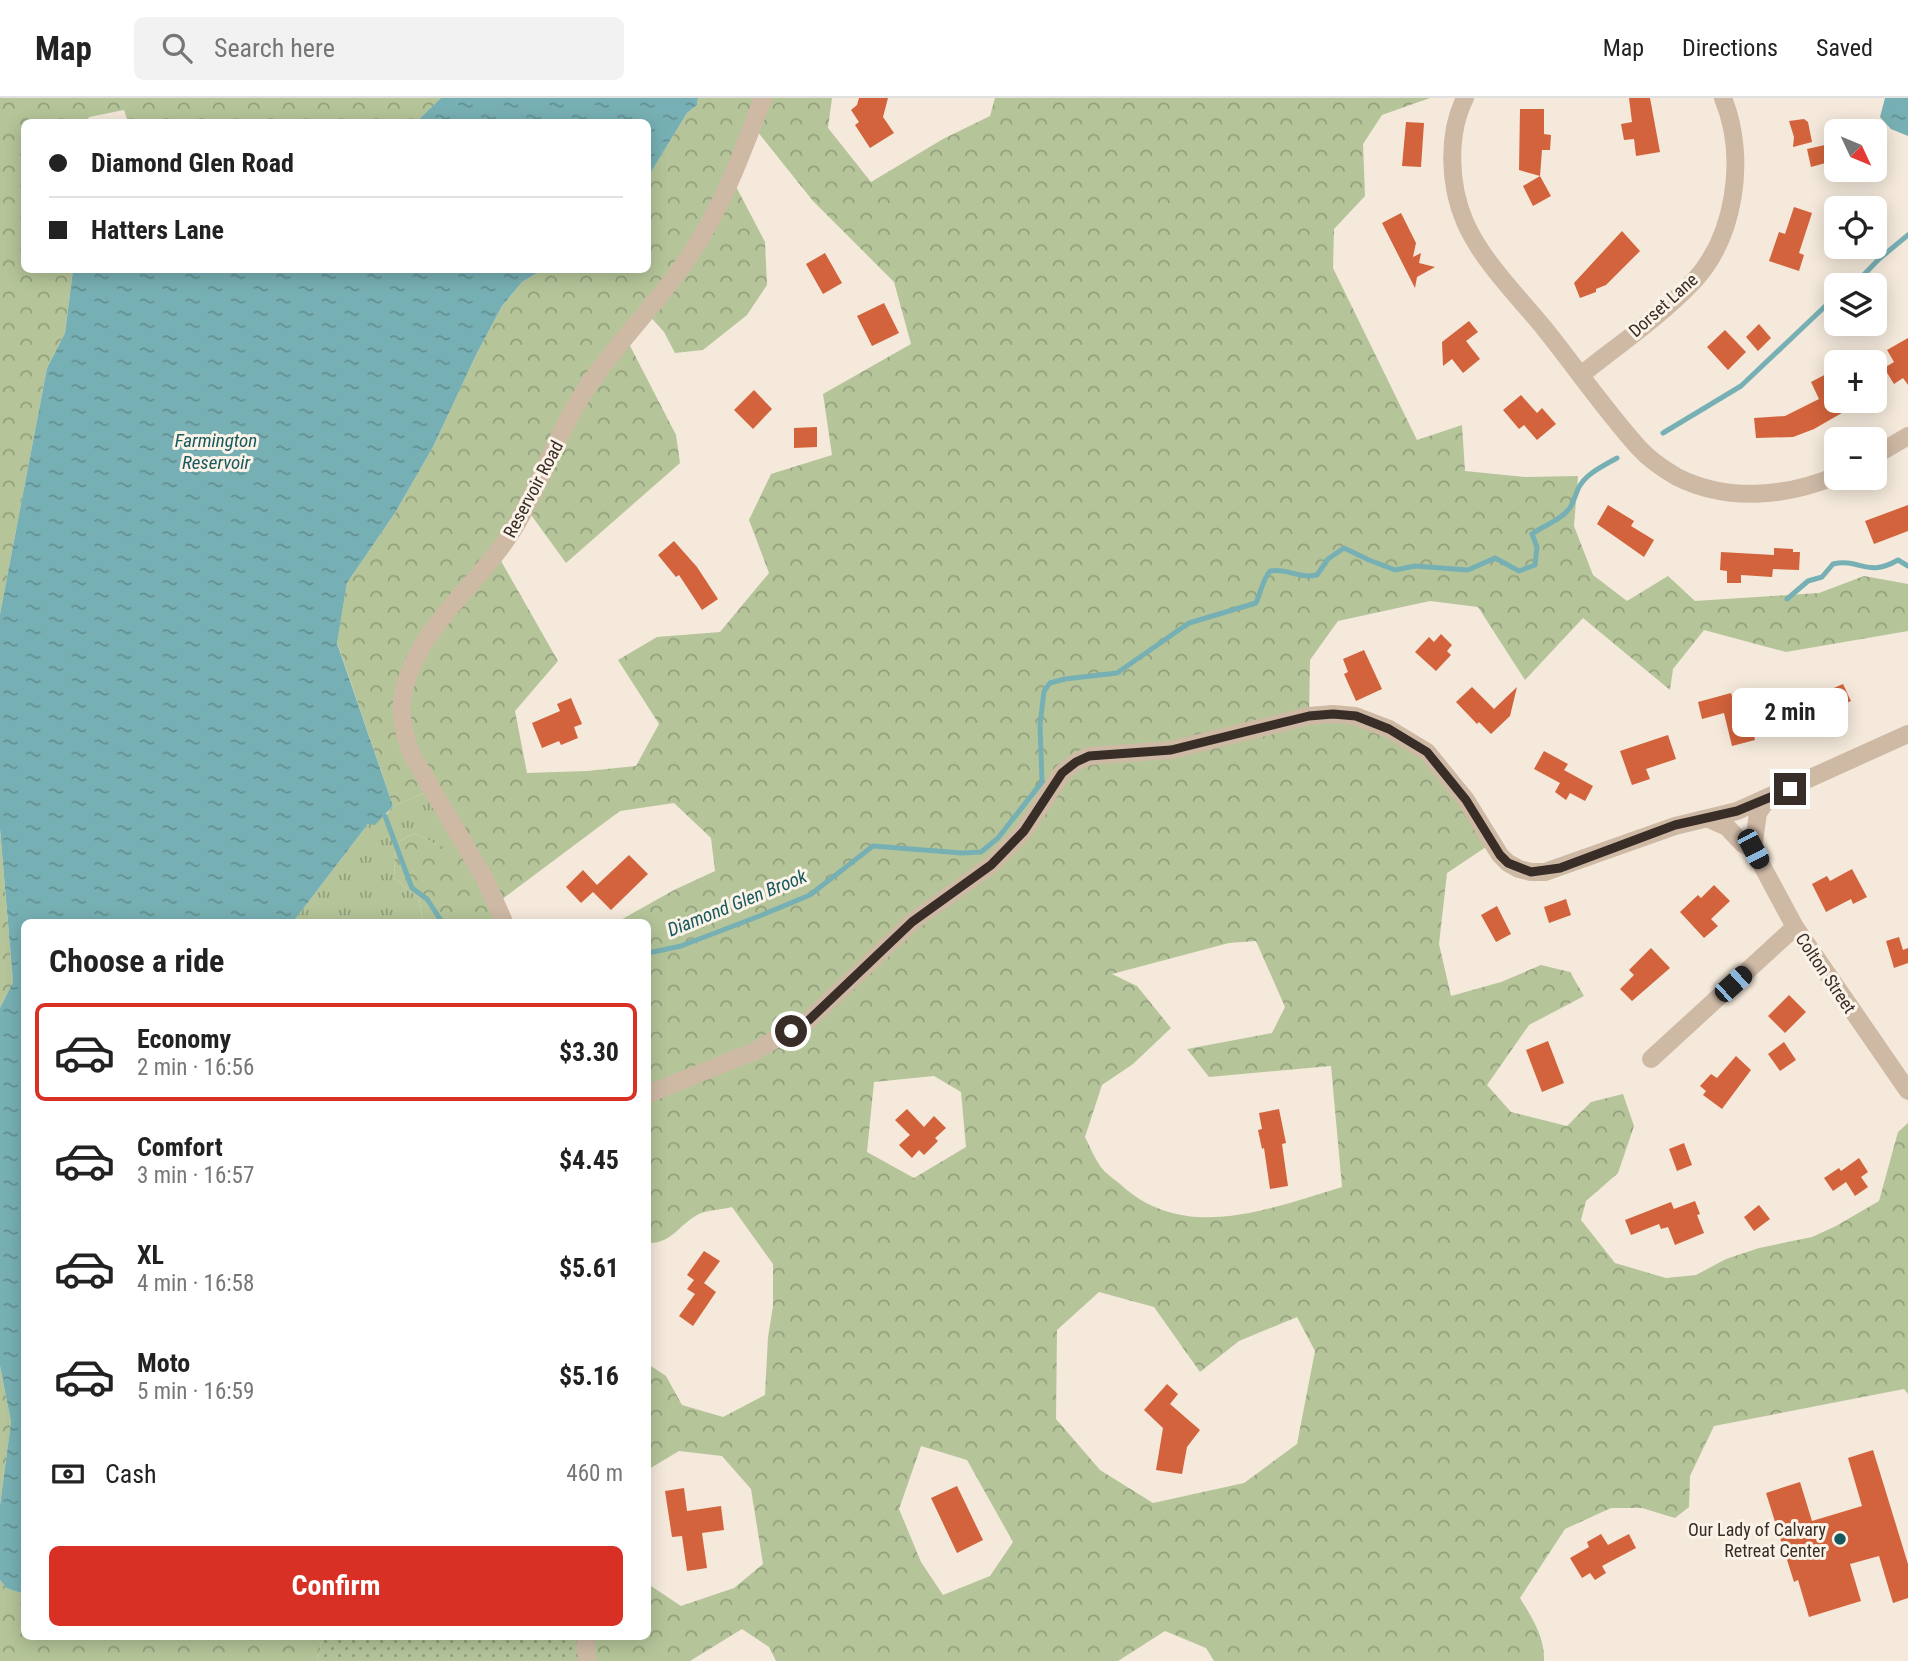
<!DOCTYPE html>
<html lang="en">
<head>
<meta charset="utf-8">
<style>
	body { margin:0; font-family:"Roboto Condensed",sans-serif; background:#f2f2f2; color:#222; height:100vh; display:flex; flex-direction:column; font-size:26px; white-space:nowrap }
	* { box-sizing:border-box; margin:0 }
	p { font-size:23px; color:#767676 }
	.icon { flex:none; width:38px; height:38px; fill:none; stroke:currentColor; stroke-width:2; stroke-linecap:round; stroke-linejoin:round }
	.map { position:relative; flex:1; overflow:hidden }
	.details { position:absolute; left:21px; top:821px; width:630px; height:721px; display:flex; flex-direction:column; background:#fff; border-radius:10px; box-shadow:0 4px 18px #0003 }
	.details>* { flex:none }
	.top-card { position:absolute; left:21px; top:21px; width:630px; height:154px; border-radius:10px; box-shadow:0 4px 18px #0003; display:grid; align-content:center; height:154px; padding:0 28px; background:#fff }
	.needle { width:46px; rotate:134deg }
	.fabs { position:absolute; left:1824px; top:21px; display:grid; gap:14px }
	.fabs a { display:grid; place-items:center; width:63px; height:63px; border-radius:10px; background:#fff; box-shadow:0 4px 18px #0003; font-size:35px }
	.end { position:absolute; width:32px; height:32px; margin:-16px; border:9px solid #392d27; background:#fff; box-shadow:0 0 0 4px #fff }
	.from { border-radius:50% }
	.bubble { position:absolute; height:49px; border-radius:10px; background:#fff; box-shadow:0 4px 18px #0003; font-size:23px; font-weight:700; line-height:49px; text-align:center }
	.car { position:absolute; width:21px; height:42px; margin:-21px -10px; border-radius:9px; box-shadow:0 0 5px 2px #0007; background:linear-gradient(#222 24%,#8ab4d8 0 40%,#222 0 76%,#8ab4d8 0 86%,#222 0) }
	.top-card b { display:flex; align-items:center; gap:24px; height:66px; font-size:26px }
	.top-card b+b { border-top:2px solid #e0e0e0 }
	.top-card i { width:18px; height:18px; background:#222 }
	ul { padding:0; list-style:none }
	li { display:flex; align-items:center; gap:21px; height:98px; margin:0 14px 10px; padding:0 14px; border:4px solid transparent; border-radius:10px }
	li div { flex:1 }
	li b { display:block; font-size:26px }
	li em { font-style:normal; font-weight:700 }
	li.current { border-color:#d93025 }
	li>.icon { width:63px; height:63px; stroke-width:1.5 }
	h2 { padding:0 28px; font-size:32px; line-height:84px }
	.pay { display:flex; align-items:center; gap:18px; height:77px; padding:0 28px; font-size:26px }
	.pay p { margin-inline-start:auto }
	.action { display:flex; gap:14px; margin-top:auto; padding:14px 28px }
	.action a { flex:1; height:80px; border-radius:10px; background:#d93025; color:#fff; font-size:28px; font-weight:700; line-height:80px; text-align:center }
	header { display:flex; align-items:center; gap:42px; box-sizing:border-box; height:98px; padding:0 35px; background:#fff; border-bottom:2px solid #e0e0e0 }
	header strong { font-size:33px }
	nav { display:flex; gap:38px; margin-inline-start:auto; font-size:24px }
	.search { width:490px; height:63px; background:#f2f2f2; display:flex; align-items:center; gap:18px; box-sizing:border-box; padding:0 24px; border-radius:10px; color:#767676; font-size:26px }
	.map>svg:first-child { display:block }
	.grass { fill:url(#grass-dots) }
	.forest { fill:url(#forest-crowns); fill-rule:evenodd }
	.park { fill:url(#park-tufts) }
	.water { fill:url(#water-ripples) }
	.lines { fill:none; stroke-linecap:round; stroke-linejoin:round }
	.stream { stroke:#77b0b4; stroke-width:5 }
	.building { fill:#d2633c }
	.minor { stroke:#ceb9a5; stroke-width:18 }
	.route { stroke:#392d27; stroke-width:9 }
	.poi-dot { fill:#18595f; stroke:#fbf3e8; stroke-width:2.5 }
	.labels { text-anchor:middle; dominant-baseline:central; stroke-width:6; stroke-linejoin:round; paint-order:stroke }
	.street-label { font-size:18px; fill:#392d27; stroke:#fbf3e8 }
	.poi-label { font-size:18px; fill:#392d27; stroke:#fbf3e8; text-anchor:end }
	.water-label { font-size:19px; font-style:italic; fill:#18595f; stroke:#fbf3e8 }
</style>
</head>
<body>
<header>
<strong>Map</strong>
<div class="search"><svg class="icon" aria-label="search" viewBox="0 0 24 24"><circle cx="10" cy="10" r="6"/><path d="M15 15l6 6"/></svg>Search here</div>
<nav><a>Map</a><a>Directions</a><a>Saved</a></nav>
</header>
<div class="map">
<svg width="1908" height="1563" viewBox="0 0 1908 1563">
	<defs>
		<pattern id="grass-dots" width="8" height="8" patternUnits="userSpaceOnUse" patternTransform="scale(1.75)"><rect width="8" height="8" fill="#b5c599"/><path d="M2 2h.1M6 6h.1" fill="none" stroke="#94a07d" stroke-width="1.8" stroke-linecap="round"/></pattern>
		<pattern id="forest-crowns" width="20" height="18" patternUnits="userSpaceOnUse" patternTransform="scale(1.75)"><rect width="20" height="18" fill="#b5c599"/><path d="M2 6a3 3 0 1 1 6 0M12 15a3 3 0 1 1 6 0" fill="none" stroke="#94a07d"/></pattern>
		<pattern id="park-tufts" width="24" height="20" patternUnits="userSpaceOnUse" patternTransform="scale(1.75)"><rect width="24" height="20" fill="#b5c599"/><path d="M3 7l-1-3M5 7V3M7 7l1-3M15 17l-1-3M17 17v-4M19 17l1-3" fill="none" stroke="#94a07d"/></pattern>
		<pattern id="water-ripples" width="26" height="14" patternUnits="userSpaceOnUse" patternTransform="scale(1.75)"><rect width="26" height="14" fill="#77b0b4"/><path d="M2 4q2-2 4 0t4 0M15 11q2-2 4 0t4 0" fill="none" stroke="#639092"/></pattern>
	</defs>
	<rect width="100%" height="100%" fill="#f4e9db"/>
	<polygon class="grass" points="323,1538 585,1538 587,1563 317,1563"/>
	<g class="forest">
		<polygon points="0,0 441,0 416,24 128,24 124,12 89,19 87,24 24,24 24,172 73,172 65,235 47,270 0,516"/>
		<path d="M698 0H832L828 30 871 84 943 41 990 18 995 0H1430L1382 17 1363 46 1365 98 1334 131 1333 170 1417 342 1462 327 1465 373 1525 379 1578 378 1574 428 1593 477 1627 503 1668 478 1695 503 1819 495 1864 478 1908 486V533L1786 554 1704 532 1673 571 1670 592 1583 520 1525 582 1478 509 1430 503 1338 523 1310 562 1309 618 1333 616 1427 654 1492 745 1447 775 1439 846 1451 898 1501 884 1541 867 1570 874 1584 898 1529 927 1487 987 1511 1014 1567 1028 1591 1004 1623 996 1634 1028 1618 1075 1586 1103 1581 1122 1615 1165 1666 1180 1696 1177 1726 1161 1759 1150 1812 1139 1836 1128 1879 1103 1898 1034 1908 1025V1296L1904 1291 1714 1328 1690 1378 1689 1409 1675 1420 1642 1410H1611L1565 1431 1520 1500C1532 1520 1545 1539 1544 1563H1214L1206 1550 1165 1533 1118 1563H776L769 1549 742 1531 690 1563H587L585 1538H648V1486L681 1508 734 1490 763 1466 751 1391 722 1358 679 1353 649 1371 648 1375V1266L666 1278 682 1307 723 1319 765 1297 768 1239 773 1208V1166L732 1109C721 1112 706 1112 697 1117 679 1127 671 1146 648 1145V824H617L674 792 715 773 711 740 674 705 620 713 497 805 504 824H423L419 800 394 780 396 745 415 735 437 747 432 692 393 708 337 544 347 485 395 415 433 349 476 257 502 208 522 184 542 172H648V79L687 15 697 7ZM753 28 813 103 894 184 911 246 823 296 832 357 771 376 749 422 769 475 720 534 657 539 618 562 659 626 636 668 587 673 527 675 515 613 558 563 497 456 526 410 566 465 680 365 676 337 625 238 646 214 664 234 675 255 703 252 747 217 767 187 765 144 731 79ZM1256 843 1285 909 1272 935 1187 951 1209 979 1331 968 1342 1089C1268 1111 1185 1146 1120 1086 1113 1080 1105 1075 1100 1068 1094 1059 1090 1049 1085 1039L1102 987 1133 966 1171 930 1137 888 1112 876 1229 845ZM934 978 961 994 966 1049 914 1080 867 1054 874 984ZM1099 1194 1154 1209 1200 1274 1239 1243 1297 1219 1315 1253 1297 1346 1244 1385 1153 1405 1100 1372 1056 1321 1057 1232ZM921 1348 967 1362 1013 1444 990 1478 943 1497 921 1464 899 1411Z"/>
		<polygon points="0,731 13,884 0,910"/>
		<polygon points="0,1268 11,1324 0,1407"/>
		<polygon points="0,1482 6,1490 24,1496 24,1538 323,1538 317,1563 0,1563"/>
	</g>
	<polygon class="park" points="432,692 471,756 437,747 415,735 396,745 394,780 419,800 423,824 293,824 368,726 385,718 393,708"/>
	<g class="water">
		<polygon points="441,0 698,0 697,7 687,15 648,79 648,24 416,24"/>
		<polygon points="1885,0 1908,0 1908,38 1891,31 1880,19"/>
		<polygon points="73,172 542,172 522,184 502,208 476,257 433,349 395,415 347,485 337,545 393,708 375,727 368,726 293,824 24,824 24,1496 6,1490 0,1482 0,1407 11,1324 0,1268 0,910 13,884 0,731 0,516 47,270 65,235"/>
	</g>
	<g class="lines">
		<g class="stream">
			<polyline points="1854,187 1879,161 1908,137"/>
			<polyline points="1663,335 1741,288 1836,198"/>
			<path d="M1787 501 1808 483 1822 479 1833 466C1860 460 1867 480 1898 462L1908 468"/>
			<polyline points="385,718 412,790 427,801 442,824"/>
			<path d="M648 855 681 848 762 817 810 797 873 748 962 755 981 754 998 740 1042 684 1040 627 1044 593 1050 585 1065 581 1117 575 1189 525 1256 505C1261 494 1262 483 1270 473 1288 470 1298 481 1317 477L1328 461 1344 450 1369 462 1395 472 1415 468 1468 472 1495 460 1519 473 1535 467 1537 449 1532 436C1544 427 1560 423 1569 411 1573 406 1575 398 1578 391 1585 376 1603 368 1617 360"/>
		</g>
	</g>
	<g class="building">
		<polygon points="859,0 888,0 883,19 894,35 870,50 855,27 859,24 851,12 857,7"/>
		<polygon points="1629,0 1650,0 1660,54 1636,58 1634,41 1624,42 1621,26 1632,24"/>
		<polygon points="1520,11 1544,11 1544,36 1551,37 1550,52 1542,52 1540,78 1519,72"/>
		<polygon points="1804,21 1808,24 1812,44 1793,49 1794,39 1789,23"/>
		<polygon points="1406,24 1424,25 1421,69 1402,68"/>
		<polygon points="1825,47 1829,64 1811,69 1807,51"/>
		<polygon points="1540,78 1551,98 1533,108 1523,88"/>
		<polygon points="1794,109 1812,115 1799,155 1804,157 1799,173 1769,163 1779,134 1785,136"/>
		<polygon points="1401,115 1416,145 1413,159 1421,155 1419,165 1435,169 1417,179 1415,190 1382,125"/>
		<polygon points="1622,133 1640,153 1606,187 1596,191 1596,194 1580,200 1574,185"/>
		<polygon points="825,155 842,185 823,196 806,166"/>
		<polygon points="884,205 899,235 872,248 857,218"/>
		<polygon points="1469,223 1478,234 1466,243 1480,261 1463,275 1452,261 1443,268 1442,244"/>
		<polygon points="1759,226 1771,240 1758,253 1746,239"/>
		<polygon points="1725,232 1746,254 1728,272 1707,249"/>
		<polygon points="1908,240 1908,287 1903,280 1894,286 1884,270 1894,264 1887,252"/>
		<polygon points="1830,274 1836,287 1836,303 1843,303 1847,312 1814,331 1793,339 1756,340 1754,320 1785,318 1819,301 1811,284"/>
		<polygon points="754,292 772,311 753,331 734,312"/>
		<polygon points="1521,297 1537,315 1542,310 1556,326 1537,342 1524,327 1519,331 1503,312"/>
		<polygon points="817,329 817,349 794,350 794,330"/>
		<polygon points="1608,407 1634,423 1631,428 1654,442 1644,459 1597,426"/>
		<polygon points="1908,407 1908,433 1874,446 1865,423"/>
		<polygon points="674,443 697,469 718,501 702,512 679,477 676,479 658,457"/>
		<polygon points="1774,450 1793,451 1793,454 1800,454 1799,472 1773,471 1772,479 1741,477 1741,485 1727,485 1727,473 1720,472 1721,454 1774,457"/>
		<polygon points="1441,536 1452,547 1447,553 1451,557 1436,573 1415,554 1429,539 1434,544"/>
		<polygon points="1364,552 1382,591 1356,603 1344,576 1348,574 1343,561"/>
		<polygon points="1843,586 1851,603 1828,613 1820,596"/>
		<polygon points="1472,589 1494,611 1517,589 1510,618 1491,636 1479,624 1477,626 1456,604"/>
		<polygon points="1773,594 1778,613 1750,620 1755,642 1732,648 1724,615 1702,621 1698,604 1731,595 1734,604"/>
		<polygon points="571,600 582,626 574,629 578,640 561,647 559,643 542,650 532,625 560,613 557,606"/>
		<polygon points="1668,637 1676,661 1646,671 1650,681 1632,687 1620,653"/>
		<polygon points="1544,653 1568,666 1564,672 1593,688 1585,703 1570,695 1566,702 1555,694 1560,685 1534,671"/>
		<polygon points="629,757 648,776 611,812 593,794 581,805 566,789 583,772 597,787"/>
		<polygon points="1852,771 1867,799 1853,806 1851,801 1826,814 1812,786 1827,778 1830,783"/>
		<polygon points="1714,787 1730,803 1711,821 1718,828 1704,840 1680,814 1698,797 1701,800"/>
		<polygon points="1566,801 1571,817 1549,825 1544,809"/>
		<polygon points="1497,808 1511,836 1496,844 1481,817"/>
		<polygon points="1899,839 1903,852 1908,850 1908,865 1894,870 1886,843"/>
		<polygon points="1651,850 1670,870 1632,903 1620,891 1634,877 1629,872"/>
		<polygon points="1789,897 1806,914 1785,935 1768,918"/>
		<polygon points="1548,943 1564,985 1542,994 1526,952"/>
		<polygon points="1784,944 1796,962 1780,973 1768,956"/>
		<polygon points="1736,958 1751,972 1722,1011 1703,997 1706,993 1700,988 1711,976 1717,980"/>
		<polygon points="907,1011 924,1029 934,1018 946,1030 935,1040 938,1043 924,1057 919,1052 912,1060 899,1047 910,1037 895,1022"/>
		<polygon points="1279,1011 1286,1045 1282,1046 1288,1088 1270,1091 1264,1050 1262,1051 1258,1032 1262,1031 1259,1015"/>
		<polygon points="1684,1045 1692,1067 1677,1073 1669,1051"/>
		<polygon points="1859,1060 1868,1074 1861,1079 1868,1089 1855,1098 1846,1084 1833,1093 1824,1080 1839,1070 1841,1073"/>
		<polygon points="1695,1103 1700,1116 1697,1117 1704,1135 1675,1147 1668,1129 1661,1131 1659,1126 1631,1137 1625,1122 1671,1104 1674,1111"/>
		<polygon points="1759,1107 1770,1121 1754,1133 1744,1119"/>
		<polygon points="704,1153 720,1163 704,1185 716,1194 693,1228 679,1218 695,1196 687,1191 694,1182 687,1177"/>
		<polygon points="1167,1286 1178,1296 1170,1306 1200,1332 1187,1349 1182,1376 1156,1372 1163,1330 1144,1312"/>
		<polygon points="1873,1352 1908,1466 1908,1500 1893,1505 1879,1458 1850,1466 1861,1503 1809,1519 1798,1482 1794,1484 1766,1395 1800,1384 1812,1423 1862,1408 1848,1360"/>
		<polygon points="957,1388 983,1442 957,1455 931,1400"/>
		<polygon points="684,1390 687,1413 721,1408 724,1432 702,1435 707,1470 687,1473 682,1438 672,1439 665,1393"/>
		<polygon points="1601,1436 1608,1447 1629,1436 1636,1450 1602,1468 1606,1475 1595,1482 1590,1475 1582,1480 1570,1460 1589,1449 1587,1444"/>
	</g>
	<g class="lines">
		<g class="minor">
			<path d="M1465 0C1447 36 1449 87 1465 124 1482 163 1517 197 1544 230 1576 270 1605 312 1639 350 1648 360 1665 372 1677 379 1727 404 1785 399 1836 378"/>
			<path d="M1581 277C1617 248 1658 220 1690 187 1736 141 1747 59 1723 0"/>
			<polyline points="1874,358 1908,338"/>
			<polyline points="1709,721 1727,729 1743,746 1753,751 1758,715 1767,702"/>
			<polyline points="1753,751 1795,829 1908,993"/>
			<path d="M504 824 485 781 413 659C404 638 398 614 404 591 420 527 477 488 511 435 538 393 553 345 579 302 611 249 658 207 692 154 723 107 743 53 763 0"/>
			<polyline points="1651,961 1795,829"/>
			<polyline points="648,996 755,953 809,922 912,824 991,767 1024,733 1062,675 1076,664 1089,658 1171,652 1309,618 1333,616 1355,618 1389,631 1427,654 1466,702 1500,757 1508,765 1519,771 1531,774 1545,774 1675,728 1737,713 1908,636"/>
			<polyline points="585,1538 587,1563"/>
		</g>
	</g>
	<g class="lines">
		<polyline class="route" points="791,933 809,922 912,824 991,767 1024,733 1062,675 1076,664 1089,658 1171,652 1309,618 1333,616 1356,618 1389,631 1427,654 1466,702 1500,757 1508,765 1531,774 1560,770 1675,727 1737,713 1790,691"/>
	</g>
	<circle class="poi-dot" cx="1840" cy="1441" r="7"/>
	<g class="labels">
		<g class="street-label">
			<text transform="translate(1663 207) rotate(-42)">Dorset Lane</text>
			<text transform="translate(533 391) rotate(-62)">Reservoir Road</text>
			<text transform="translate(1826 875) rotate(56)">Colton Street</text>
		</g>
		<g class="poi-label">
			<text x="1826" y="1431">Our Lady of Calvary<tspan x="1826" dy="21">Retreat Center</tspan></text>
		</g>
		<g class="water-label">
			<text x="216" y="342">Farmington<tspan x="216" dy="22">Reservoir</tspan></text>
			<text transform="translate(737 805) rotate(-22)">Diamond Glen Brook</text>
		</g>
	</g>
</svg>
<div class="fabs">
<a><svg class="needle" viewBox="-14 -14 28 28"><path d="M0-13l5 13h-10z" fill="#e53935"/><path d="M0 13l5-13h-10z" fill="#767676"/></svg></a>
<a><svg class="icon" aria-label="locate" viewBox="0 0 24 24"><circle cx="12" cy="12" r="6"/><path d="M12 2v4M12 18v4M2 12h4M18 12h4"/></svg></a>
<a><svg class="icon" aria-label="layers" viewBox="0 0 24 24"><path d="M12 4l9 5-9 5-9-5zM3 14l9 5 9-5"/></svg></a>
<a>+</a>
<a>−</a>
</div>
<i class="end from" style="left:791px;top:933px"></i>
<i class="end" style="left:1790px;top:691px"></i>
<div class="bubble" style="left:1732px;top:590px;width:116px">2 min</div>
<i class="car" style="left:1753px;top:751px;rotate:152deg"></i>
<i class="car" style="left:1733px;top:886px;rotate:48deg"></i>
<div class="top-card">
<b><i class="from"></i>Diamond Glen Road</b>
<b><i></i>Hatters Lane</b>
</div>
<section class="details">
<h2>Choose a ride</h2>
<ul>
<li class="current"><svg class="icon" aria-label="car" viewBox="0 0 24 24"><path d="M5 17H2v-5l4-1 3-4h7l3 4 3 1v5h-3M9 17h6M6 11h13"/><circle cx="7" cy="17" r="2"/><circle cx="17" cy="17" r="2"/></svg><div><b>Economy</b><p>2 min · 16:56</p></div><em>$3.30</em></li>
<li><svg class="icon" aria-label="car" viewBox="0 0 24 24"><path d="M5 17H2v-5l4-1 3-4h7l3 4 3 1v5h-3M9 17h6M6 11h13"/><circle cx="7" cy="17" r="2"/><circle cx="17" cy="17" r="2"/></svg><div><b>Comfort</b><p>3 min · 16:57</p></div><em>$4.45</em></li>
<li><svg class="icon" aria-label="car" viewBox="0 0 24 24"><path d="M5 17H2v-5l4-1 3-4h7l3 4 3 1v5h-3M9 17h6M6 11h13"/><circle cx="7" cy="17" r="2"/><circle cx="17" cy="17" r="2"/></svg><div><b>XL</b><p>4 min · 16:58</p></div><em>$5.61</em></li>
<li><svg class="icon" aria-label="car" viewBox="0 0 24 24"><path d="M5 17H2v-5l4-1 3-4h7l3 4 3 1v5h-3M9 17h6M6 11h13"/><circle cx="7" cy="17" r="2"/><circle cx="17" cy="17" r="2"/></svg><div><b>Moto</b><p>5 min · 16:59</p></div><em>$5.16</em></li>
</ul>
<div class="pay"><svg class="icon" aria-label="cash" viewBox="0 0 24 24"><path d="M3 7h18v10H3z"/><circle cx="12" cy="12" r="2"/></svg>Cash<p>460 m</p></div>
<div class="action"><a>Confirm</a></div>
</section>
</div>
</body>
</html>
